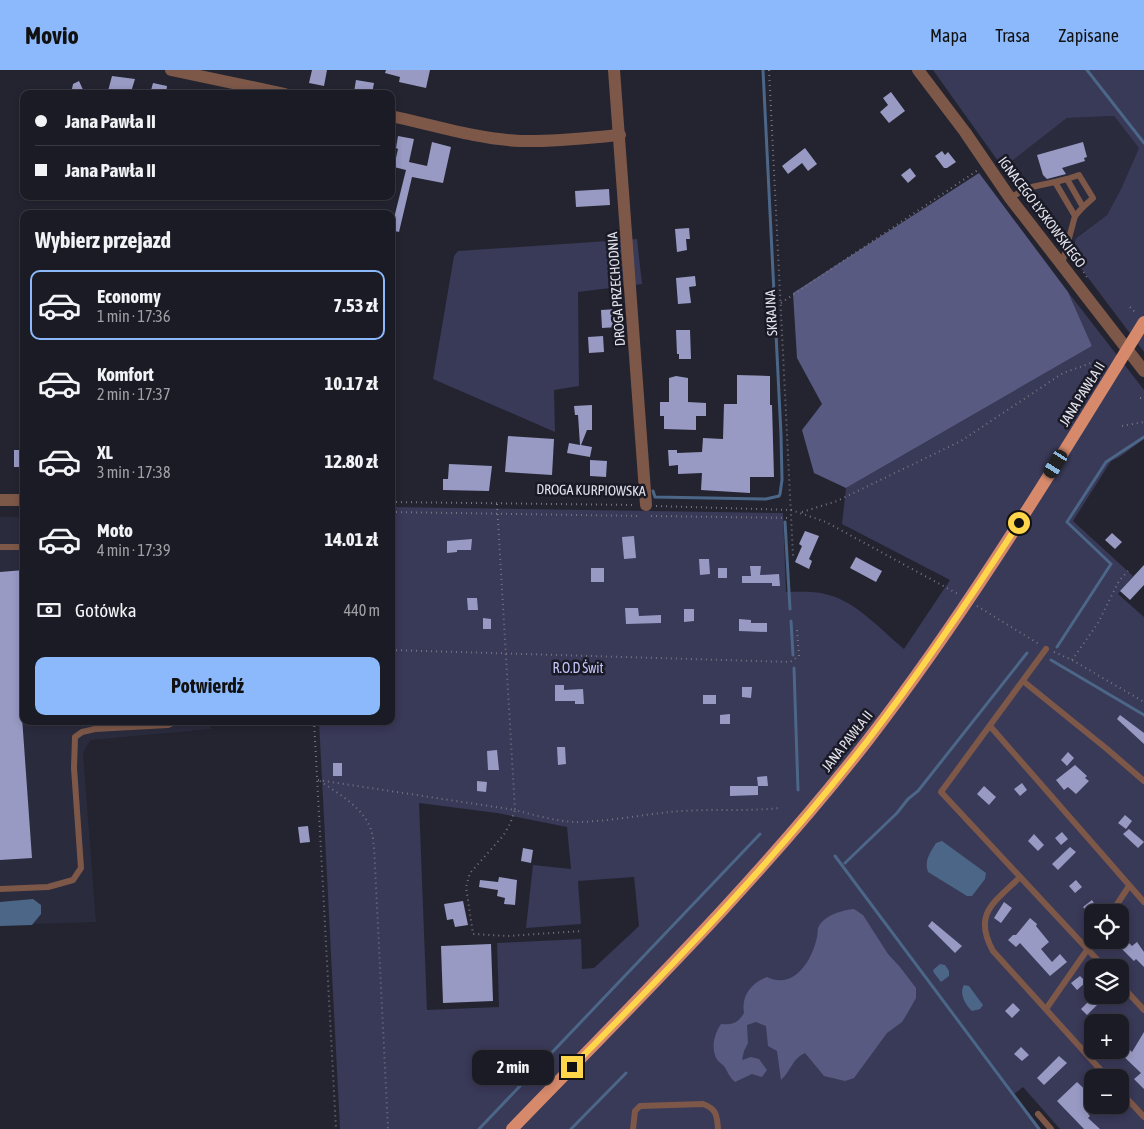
<!DOCTYPE html>
<html lang="pl">
<head>
<meta charset="utf-8">
<style>
	body { margin:0; font-family:"Asap Condensed",sans-serif; background:#272831; color:#f1f3f6; height:100vh; display:flex; flex-direction:column; font-size:19px; white-space:nowrap }
	* { box-sizing:border-box; margin:0 }
	p { font-size:16px; color:#9fa1a6 }
	.icon { flex:none; width:28px; height:28px; fill:none; stroke:currentColor; stroke-width:2; stroke-linecap:round; stroke-linejoin:round }
	.map { position:relative; flex:1; overflow:hidden }
	.panel { position:absolute; left:20px; top:140px; width:375px; height:515px; display:flex; flex-direction:column; background:#1a1b24; border-radius:10px; box-shadow:0 2px 8px #0003,0 0 0 1px #383941 }
	.panel>* { flex:none }
	.hud { position:absolute; left:20px; top:20px; width:375px; height:110px; border-radius:10px; box-shadow:0 2px 8px #0003,0 0 0 1px #383941; display:grid; align-content:center; height:110px; padding:0 15px; background:#1a1b24 }
	.tools { position:absolute; left:1084px; top:834px; display:grid; gap:10px }
	.tools a { display:grid; place-items:center; width:45px; height:45px; border-radius:10px; background:#1a1b24; box-shadow:0 2px 8px #0003,0 0 0 1px #383941; font-size:25px }
	.end { position:absolute; width:22px; height:22px; margin:-11px; border:6px solid #ffd54a; background:#111; box-shadow:0 0 0 2px #111 }
	.from { border-radius:50% }
	.bubble { position:absolute; height:35px; border-radius:10px; background:#1a1b24; box-shadow:0 2px 8px #0003,0 0 0 1px #383941; font-size:16px; font-weight:700; line-height:35px; text-align:center }
	.car { position:absolute; width:15px; height:30px; margin:-15px -8px; border-radius:6px; box-shadow:0 0 4px 1px #0007; background:linear-gradient(#222 24%,#8ab4d8 0 40%,#222 0 76%,#8ab4d8 0 86%,#222 0) }
	.hud b { display:flex; align-items:center; gap:18px; height:48px; font-size:19px }
	.hud b+b { border-top:1px solid #383941 }
	.hud i { width:12px; height:12px; background:#f1f3f6 }
	ul { padding:0; list-style:none }
	li { display:flex; align-items:center; gap:15px; height:70px; margin:0 10px 8px; padding:0 5px; border:2px solid transparent; border-radius:10px }
	li div { flex:1 }
	li b { display:block; font-size:19px }
	li em { font-style:normal; font-weight:700 }
	li.on { border-color:#8cb9fc }
	li>.icon { width:45px; height:45px; stroke-width:1.5 }
	h2 { padding:0 15px; font-size:22px; line-height:60px }
	.pay { display:flex; align-items:center; gap:12px; height:55px; padding:0 15px; font-size:19px }
	.pay p { margin-inline-start:auto }
	.cta { display:flex; gap:10px; margin-top:auto; padding:10px 15px }
	.cta a { flex:1; height:58px; border-radius:10px; background:#8cb9fc; color:#111; font-size:20px; font-weight:700; line-height:58px; text-align:center }
	header { display:flex; align-items:center; gap:30px; box-sizing:border-box; height:70px; padding:0 25px; background:#8cb9fc; color:#111 }
	header strong { font-size:24px }
	nav { display:flex; gap:28px; margin-inline-start:auto; font-size:18px }
	.map>svg:first-child { display:block }
	.built { fill:#2a2b3d }
	.green { fill:#393958; fill-rule:evenodd }
	.forest { fill:#595a81 }
	.water { fill:#4c6687 }
	.lines { fill:none; stroke-linecap:round; stroke-linejoin:round }
	.stream { stroke:#4c6687; stroke-width:3 }
	.building { fill:#989ac4 }
	.path { stroke:#757680; stroke-width:2; stroke-dasharray:1 4; stroke-linecap:butt }
	.service { stroke:#7d5849; stroke-width:6 }
	.minor { stroke:#7d5849; stroke-width:12 }
	.tertiary { stroke:#7d5849; stroke-width:12 }
	.primary { stroke:#d6896b; stroke-width:12 }
	.route { stroke:#ffd54a; stroke-width:6 }
	.labels { text-anchor:middle; dominant-baseline:central; stroke-width:5; stroke-linejoin:round; paint-order:stroke }
	.street-label { font-size:14px; fill:#e2e2eb; stroke:#1a1a26 }
	.park-label { font-size:14px; fill:#c3c6fb; stroke:#1a1a26 }
</style>
</head>
<body>
<header>
<strong>Movio</strong>
<nav><a>Mapa</a><a>Trasa</a><a>Zapisane</a></nav>
</header>
<div class="map">
<svg width="1144" height="1059" viewBox="0 0 1144 1059">
	<rect width="100%" height="100%" fill="#232430"/>
	<g class="built">
		<polygon points="1114,46 1139,78 1121,119 1107,145 1076,167 1071,185 1003,98 1067,48"/>
		<polygon points="0,447 24,447 24,651 210,651 211,659 90,670 83,683 96,852 0,855"/>
	</g>
	<g class="green">
		<polygon points="933,0 1144,0 1144,282 1071,185 1076,168 1107,145 1121,119 1139,78 1114,46 1067,48 1003,98"/>
		<polygon points="637,169 642,214 578,222 579,316 554,320 555,362 433,309 454,186 458,181"/>
		<path d="M1068 222 1144 320V369L1121 386 1111 391 1073 451 1133 506 1118 524 1144 547V1059H1060L1023 1017 1014 1024 1041 1059H340L319 651H391V437L783 443 786 522C799 522 813 521 825 524 855 530 881 560 904 579L950 510 842 454 846 418 1092 276ZM419 733 497 743 567 757 571 799 533 795 526 858 581 854 578 811 634 807 639 856 594 898 582 899 581 869 497 873 499 937 427 940ZM1092 842H1120V870H1092ZM1092 898H1120V925H1092ZM1092 952H1120V980H1092ZM1092 1008H1120V1035H1092Z"/>
	</g>
	<g class="forest">
		<polygon points="979,103 1068,222 1092,276 846,418 814,403 802,360 822,334 797,288 793,223"/>
		<path d="M854 839 863 845 888 884 900 897 916 918V928L907 944 902 952 887 963 854 1008 845 1011 824 1006 805 983C792 989 791 1001 781 1010L777 981 768 976 766 956 756 952 747 955 748 973 744 981 742 990 751 987 759 989 767 1000 762 1007 752 1004 735 1012C729 1007 728 1002 724 996 722 994 720 993 718 991 710 980 714 964 721 954 733 955 738 953 744 943 741 926 751 913 767 907 794 920 812 891 817 867 818 864 817 859 819 856 825 845 843 840 854 839Z"/>
	</g>
	<g class="water">
		<path d="M942 771 986 803 985 809 972 826H967L928 802C924 790 930 783 936 773Z"/>
		<polygon points="33,829 41,835 41,844 32,855 0,856 0,832"/>
		<polygon points="940,894 945,895 949,901 949,906 941,912 934,903 933,900"/>
		<path d="M964 915 969 916 983 935 980 939 972 941C965 935 959 923 964 915Z"/>
	</g>
	<g class="lines">
		<g class="stream">
			<polyline points="1087,0 1144,73"/>
			<polyline points="653,421 655,427 766,429 779,426 780,424 782,410 781,365 763,0"/>
			<polyline points="785,452 790,539"/>
			<polyline points="791,551 793,585"/>
			<polyline points="1057,577 1111,494 1067,452 1106,392 1144,367"/>
			<polyline points="1051,590 1144,645"/>
			<polyline points="794,598 798,720"/>
			<polyline points="835,786 1039,1059"/>
			<polyline points="845,793 897,743 908,729 918,721 1027,583"/>
			<polyline points="479,1059 760,764"/>
			<polyline points="571,1059 626,1003"/>
		</g>
	</g>
	<g class="building">
		<polygon points="312,0 327,0 324,16 309,13"/>
		<polygon points="386,0 430,0 426,18 399,12 400,7 385,3"/>
		<polygon points="112,6 135,9 131,22 120,20 119,23 108,21"/>
		<polygon points="356,10 374,13 372,24 354,22"/>
		<polygon points="79,11 85,24 71,24 73,14"/>
		<polygon points="153,13 167,16 166,24 150,24"/>
		<polygon points="891,22 905,41 889,53 880,42 888,35 883,28"/>
		<polygon points="398,66 414,69 409,92 427,96 432,72 451,77 443,113 412,107 399,162 391,160 406,100 394,97 398,79 396,78"/>
		<polygon points="1083,72 1087,87 1084,88 1085,91 1062,98 1066,104 1047,109 1043,105 1037,85"/>
		<polygon points="805,78 817,94 808,101 802,93 788,104 782,96"/>
		<polygon points="942,81 945,85 948,82 956,92 947,98 944,98 935,86"/>
		<polygon points="910,98 916,106 908,113 901,105"/>
		<polygon points="609,119 610,135 576,137 575,121"/>
		<polygon points="689,158 690,169 686,169 687,180 677,182 675,159"/>
		<polygon points="695,206 696,216 689,217 691,233 678,234 676,208"/>
		<polygon points="617,239 618,257 602,258 601,240"/>
		<polygon points="676,260 690,260 691,289 679,289 679,284 677,284"/>
		<polygon points="603,266 604,282 589,283 588,267"/>
		<polygon points="737,305 770,306 770,335 772,335 774,407 750,407 750,423 701,420 702,403 678,404 678,395 669,396 668,380 677,380 677,383 702,382 703,368 723,369 724,334 737,334"/>
		<polygon points="676,306 688,308 688,332 706,333 706,346 696,346 696,360 664,359 664,346 660,346 660,332 669,332 669,308"/>
		<polygon points="592,335 592,360 587,360 581,375 592,377 590,387 567,383 569,373 580,375 578,345 575,345 574,336"/>
		<polygon points="508,366 554,369 552,405 505,402"/>
		<rect x="14" y="380" width="10" height="17"/>
		<polygon points="590,390 607,391 606,407 590,406"/>
		<polygon points="449,394 492,396 489,421 443,420 443,409 448,409"/>
		<polygon points="805,461 819,466 809,489 812,491 809,499 795,492 802,476 799,474"/>
		<polygon points="1112,463 1122,472 1115,479 1105,470"/>
		<polygon points="634,466 636,488 624,489 622,467"/>
		<polygon points="472,469 471,480 457,480 457,482 447,483 447,471"/>
		<polygon points="856,487 882,501 876,512 850,498"/>
		<polygon points="699,489 709,489 710,504 700,505"/>
		<polygon points="1144,495 1144,515 1130,530 1120,521"/>
		<polygon points="750,496 761,496 760,505 779,504 780,516 772,516 772,513 742,513 742,506 751,506"/>
		<rect x="591" y="498" width="13" height="14"/>
		<rect x="718" y="498" width="9" height="10"/>
		<polygon points="24,500 22,647 32,788 0,790 0,502"/>
		<polygon points="467,528 477,528 478,540 468,540"/>
		<polygon points="625,538 638,538 639,546 661,545 661,553 626,554"/>
		<polygon points="684,539 694,539 694,551 684,552"/>
		<polygon points="483,548 491,549 491,559 483,559"/>
		<polygon points="739,549 751,550 751,553 767,553 767,562 739,561"/>
		<polygon points="555,615 564,615 564,620 583,619 584,634 575,634 575,631 555,631"/>
		<polygon points="742,617 752,617 751,628 742,627"/>
		<rect x="703" y="625" width="13" height="9"/>
		<polygon points="730,644 730,654 720,654 720,645"/>
		<polygon points="1120,645 1144,663 1144,674 1117,649"/>
		<polygon points="557,677 565,677 566,694 558,695"/>
		<polygon points="497,680 499,700 488,700 487,681"/>
		<polygon points="1068,682 1074,688 1067,696 1061,690"/>
		<rect x="333" y="693" width="9" height="13"/>
		<polygon points="1075,695 1087,706 1085,708 1089,711 1076,724 1068,717 1064,720 1056,710"/>
		<polygon points="767,706 768,716 758,716 757,707"/>
		<polygon points="477,711 487,712 486,722 477,721"/>
		<polygon points="1022,713 1027,720 1020,726 1014,719"/>
		<polygon points="730,716 758,716 758,725 730,726"/>
		<polygon points="984,716 996,727 989,735 977,724"/>
		<polygon points="1125,745 1132,751 1126,759 1118,753"/>
		<polygon points="308,756 310,772 300,773 298,757"/>
		<polygon points="1129,759 1144,772 1138,778 1123,764"/>
		<polygon points="1062,762 1068,769 1061,775 1055,768"/>
		<polygon points="1034,764 1044,775 1038,781 1028,771"/>
		<polygon points="1070,777 1076,782 1058,800 1052,794"/>
		<polygon points="523,778 533,780 531,793 521,791"/>
		<polygon points="499,807 517,810 515,835 504,834 505,828 497,826 498,820 479,817 480,810 498,812"/>
		<polygon points="1076,810 1082,817 1075,823 1069,816"/>
		<polygon points="1092,830 1095,835 1100,842 1092,842 1090,844 1083,837"/>
		<polygon points="463,831 468,855 455,857 453,849 447,850 444,834"/>
		<polygon points="1004,832 1012,838 1001,853 994,848"/>
		<polygon points="1030,848 1037,854 1036,856 1049,872 1041,879 1052,892 1060,884 1067,892 1050,906 1020,873 1016,877 1008,870 1013,865 1016,865"/>
		<polygon points="932,851 962,876 955,883 928,856"/>
		<polygon points="1120,864 1132,876 1137,872 1144,882 1144,897 1136,889 1134,891 1121,878"/>
		<polygon points="491,874 493,931 443,933 441,876"/>
		<polygon points="1080,906 1086,912 1077,920 1071,913"/>
		<polygon points="1095,925 1107,925 1087,945 1081,939"/>
		<polygon points="1013,933 1020,940 1012,948 1005,941"/>
		<polygon points="1144,962 1144,1019 1134,1009 1141,1003 1120,983 1127,977 1132,982"/>
		<polygon points="1021,977 1029,985 1022,991 1014,984"/>
		<polygon points="1059,986 1067,993 1044,1015 1037,1008"/>
		<polygon points="1077,1012 1092,1026 1092,1040 1088,1044 1090,1046 1088,1048 1100,1059 1084,1059 1057,1031"/>
	</g>
	<g class="lines">
		<g class="path">
			<polyline points="769,0 793,486"/>
			<polyline points="1030,125 1061,161"/>
			<polyline points="1073,185 1088,209"/>
			<polyline points="781,233 978,100"/>
			<polyline points="1130,237 1136,243"/>
			<polyline points="1140,328 1144,328"/>
			<polyline points="1122,356 1144,352"/>
			<polyline points="391,432 634,435"/>
			<path d="M497 434 515 740C534 745 555 751 575 752 605 752 640 745 670 742 706 738 744 742 780 738"/>
			<polyline points="656,436 791,440 826,452 958,524"/>
			<polyline points="391,442 641,446"/>
			<polyline points="802,442 837,431 961,371 1063,303 1094,292"/>
			<polyline points="651,446 791,448"/>
			<polyline points="977,536 1039,574"/>
			<polyline points="391,580 790,592 799,586 797,560"/>
			<polyline points="1054,582 1072,590 1144,632"/>
			<polyline points="1072,590 1098,553 1119,511 1128,501"/>
			<polyline points="314,651 336,1059"/>
			<polyline points="318,710 515,740 510,754 503,766 470,803 466,817 473,864 508,866 581,861"/>
			<path d="M320 711C339 724 364 738 371 760 373 765 373 771 374 776L388 1059"/>
		</g>
		<g class="service">
			<polyline points="1067,109 1079,105 1093,128 1083,137"/>
			<polyline points="1055,112 1067,109 1083,137 1075,146"/>
			<polyline points="1010,128 1027,118 1055,112 1075,146 1062,194"/>
			<polyline points="0,477 24,477"/>
			<polyline points="1046,579 941,722 1105,898"/>
			<polyline points="1023,611 1107,679 1144,711"/>
			<polyline points="990,656 1144,832"/>
			<path d="M1020 807C995 832 972 843 993 881L1108 1008"/>
			<polyline points="0,819 48,817 73,810 81,798 74,698 75,667 82,662 95,659 168,655 177,651"/>
			<polyline points="1112,842 1129,816"/>
			<polyline points="1120,914 1144,940"/>
			<polyline points="1046,939 1094,870"/>
			<polyline points="1120,1021 1144,1047"/>
			<polyline points="1038,1044 1051,1059"/>
			<path d="M633 1059 635 1041 640 1036 703 1034C717 1039 717 1046 718 1059"/>
		</g>
		<g class="minor">
			<polyline points="171,0 285,24"/>
			<polyline points="614,0 646,435"/>
			<path d="M391 46C433 55 477 69 520 71 553 72 587 68 620 65"/>
			<polyline points="0,430 24,430"/>
		</g>
		<polyline class="tertiary" points="918,0 965,62 1010,128 1144,301"/>
		<path class="primary" d="M512 1059C634 933 760 809 868 670 970 538 1056 394 1144 252"/>
	</g>
	<g class="lines">
		<path class="route" d="M572 997C675 893 778 786 868 670 922 600 971 527 1019 453"/>
	</g>
	<g class="labels">
		<g class="street-label">
			<text transform="translate(1042 142) rotate(53)">IGNACEGO ŁYSKOWSKIEGO</text>
			<text transform="translate(616 219) rotate(-94)">DROGA PRZECHODNIA</text>
			<text transform="translate(771 243) rotate(-93)">SKRAJNA</text>
			<text transform="translate(1082 324) rotate(-58)">JANA PAWŁA II</text>
			<text transform="translate(591 420) rotate(1)">DROGA KURPIOWSKA</text>
			<text transform="translate(847 671) rotate(-52)">JANA PAWŁA II</text>
		</g>
		<g class="park-label">
			<text x="578" y="598">R.O.D Świt</text>
		</g>
	</g>
</svg>
<div class="tools">
<a><svg class="icon" aria-label="locate" viewBox="0 0 24 24"><circle cx="12" cy="12" r="6"/><path d="M12 2v4M12 18v4M2 12h4M18 12h4"/></svg></a>
<a><svg class="icon" aria-label="layers" viewBox="0 0 24 24"><path d="M12 4l9 5-9 5-9-5zM3 14l9 5 9-5"/></svg></a>
<a>+</a>
<a>−</a>
</div>
<i class="end from" style="left:1019px;top:453px"></i>
<i class="end" style="left:572px;top:997px"></i>
<div class="bubble" style="left:472px;top:980px;width:82px">2 min</div>
<i class="car" style="left:1056px;top:394px;rotate:212deg"></i>
<div class="hud">
<b><i class="from"></i>Jana Pawła II</b>
<b><i></i>Jana Pawła II</b>
</div>
<section class="panel">
<h2>Wybierz przejazd</h2>
<ul>
<li class="on"><svg class="icon" aria-label="car" viewBox="0 0 24 24"><path d="M5 17H2v-5l4-1 3-4h7l3 4 3 1v5h-3M9 17h6M6 11h13"/><circle cx="7" cy="17" r="2"/><circle cx="17" cy="17" r="2"/></svg><div><b>Economy</b><p>1 min · 17:36</p></div><em>7.53 zł</em></li>
<li><svg class="icon" aria-label="car" viewBox="0 0 24 24"><path d="M5 17H2v-5l4-1 3-4h7l3 4 3 1v5h-3M9 17h6M6 11h13"/><circle cx="7" cy="17" r="2"/><circle cx="17" cy="17" r="2"/></svg><div><b>Komfort</b><p>2 min · 17:37</p></div><em>10.17 zł</em></li>
<li><svg class="icon" aria-label="car" viewBox="0 0 24 24"><path d="M5 17H2v-5l4-1 3-4h7l3 4 3 1v5h-3M9 17h6M6 11h13"/><circle cx="7" cy="17" r="2"/><circle cx="17" cy="17" r="2"/></svg><div><b>XL</b><p>3 min · 17:38</p></div><em>12.80 zł</em></li>
<li><svg class="icon" aria-label="car" viewBox="0 0 24 24"><path d="M5 17H2v-5l4-1 3-4h7l3 4 3 1v5h-3M9 17h6M6 11h13"/><circle cx="7" cy="17" r="2"/><circle cx="17" cy="17" r="2"/></svg><div><b>Moto</b><p>4 min · 17:39</p></div><em>14.01 zł</em></li>
</ul>
<div class="pay"><svg class="icon" aria-label="cash" viewBox="0 0 24 24"><path d="M3 7h18v10H3z"/><circle cx="12" cy="12" r="2"/></svg>Gotówka<p>440 m</p></div>
<div class="cta"><a>Potwierdź</a></div>
</section>
</div>
</body>
</html>
